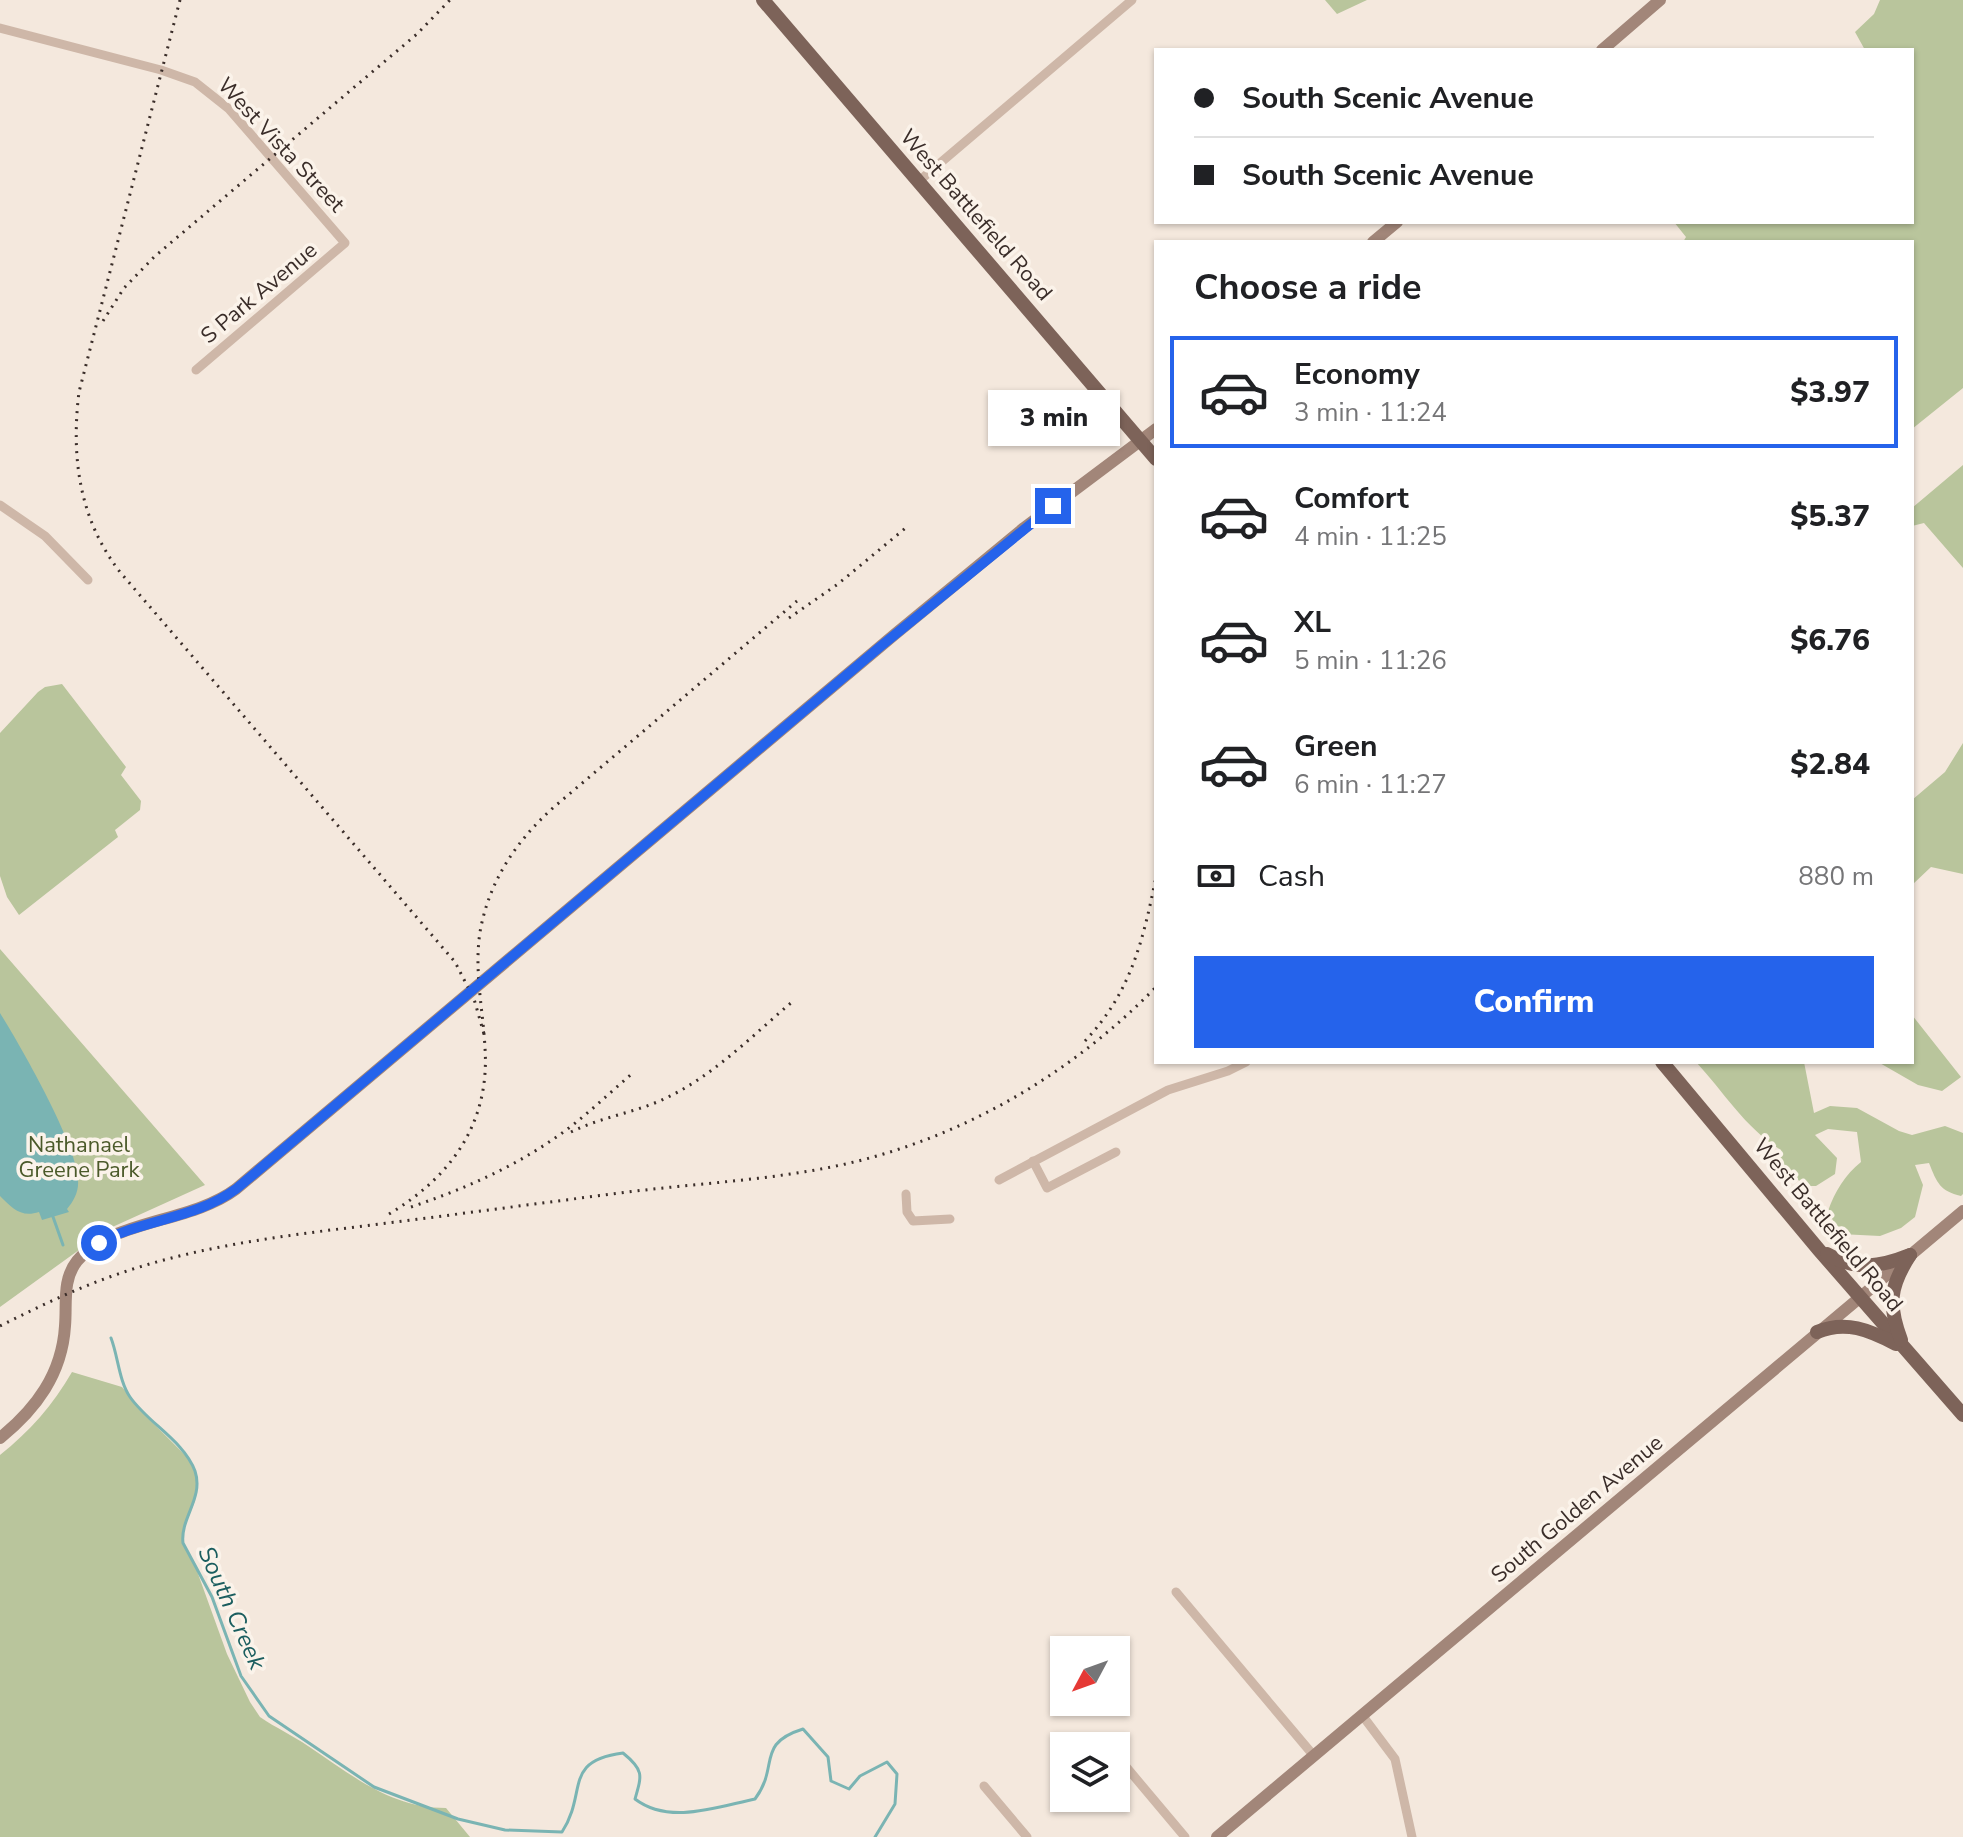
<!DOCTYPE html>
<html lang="en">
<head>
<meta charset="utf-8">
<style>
	body { margin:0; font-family:"Nunito Sans",sans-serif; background:#f6f6f6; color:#202124; height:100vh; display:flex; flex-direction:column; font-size:30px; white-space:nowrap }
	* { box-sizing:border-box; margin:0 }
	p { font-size:26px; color:#757577 }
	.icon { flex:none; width:44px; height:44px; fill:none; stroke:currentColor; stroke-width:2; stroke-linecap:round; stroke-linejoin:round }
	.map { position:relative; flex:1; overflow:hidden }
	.panel { position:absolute; left:1154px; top:240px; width:760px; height:824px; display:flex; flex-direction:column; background:#fff; border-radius:0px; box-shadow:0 2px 6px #0004 }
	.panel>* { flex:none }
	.top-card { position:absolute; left:1154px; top:48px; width:760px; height:176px; border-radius:0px; box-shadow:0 2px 6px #0004; display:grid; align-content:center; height:176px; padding:0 40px; background:#fff }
	.needle { width:52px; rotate:229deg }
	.buttons { position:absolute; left:1050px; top:1636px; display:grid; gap:16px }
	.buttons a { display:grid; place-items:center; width:80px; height:80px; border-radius:0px; background:#fff; box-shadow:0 2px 6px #0004; font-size:40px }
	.end { position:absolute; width:36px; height:36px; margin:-18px; border:10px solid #2563eb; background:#fff; box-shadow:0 0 0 4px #fff }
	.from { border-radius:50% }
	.bubble { position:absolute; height:56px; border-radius:0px; background:#fff; box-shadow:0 2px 6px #0004; font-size:26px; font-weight:800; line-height:56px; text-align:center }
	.top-card b { display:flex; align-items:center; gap:28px; height:76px; font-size:30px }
	.top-card b+b { border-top:2px solid #e0e0e0 }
	.top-card i { width:20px; height:20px; background:#202124 }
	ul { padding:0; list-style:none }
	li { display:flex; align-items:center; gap:24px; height:112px; margin:0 16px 12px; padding:0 24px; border:4px solid transparent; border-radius:0px }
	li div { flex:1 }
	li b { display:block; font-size:30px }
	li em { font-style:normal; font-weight:800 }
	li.active { border-color:#2563eb }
	li>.icon { width:72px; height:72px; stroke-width:1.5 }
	h2 { padding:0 40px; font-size:36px; line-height:96px }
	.pay { display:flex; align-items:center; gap:20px; height:88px; padding:0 40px; font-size:30px }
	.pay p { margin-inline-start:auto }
	.cta { display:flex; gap:16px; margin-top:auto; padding:16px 40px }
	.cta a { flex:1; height:92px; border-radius:0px; background:#2563eb; color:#fff; font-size:32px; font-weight:800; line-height:92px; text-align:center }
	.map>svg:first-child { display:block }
	.green { fill:#b9c59c }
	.water { fill:#7ab4b3 }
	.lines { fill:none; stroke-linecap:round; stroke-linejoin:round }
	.stream { stroke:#7ab4b3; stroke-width:3 }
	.street { stroke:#ceb7a8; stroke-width:9 }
	.secondary { stroke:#a28679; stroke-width:12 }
	.primary { stroke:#7d6359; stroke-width:14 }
	.rail { stroke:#3a2d29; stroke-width:3; stroke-dasharray:2 6; stroke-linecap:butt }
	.route { stroke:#2563eb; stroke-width:10 }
	.labels { text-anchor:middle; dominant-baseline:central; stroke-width:7; stroke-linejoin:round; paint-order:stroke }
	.street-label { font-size:22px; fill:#3a2d29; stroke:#fbf3ea }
	.park-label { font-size:22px; fill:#4b5a2a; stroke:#fbf3ea }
	.water-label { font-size:24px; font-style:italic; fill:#1b5e5f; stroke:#fbf3ea }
</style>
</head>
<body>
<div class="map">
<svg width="1963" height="1837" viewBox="0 0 1963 1837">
	<rect width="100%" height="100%" fill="#f4e8dd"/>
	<g class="green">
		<polygon points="1325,0 1367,0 1337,14"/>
		<polygon points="1880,0 1963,0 1963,388 1912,429 1912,242 1683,242 1686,237 1674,222 1912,222 1912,50 1865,50 1855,32 1874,14"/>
		<polygon points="1963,465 1963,568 1924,523 1912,526 1912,508"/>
		<polygon points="62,684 126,767 121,775 141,801 140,810 115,830 118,837 19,915 7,897 0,876 0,733 38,692 45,687"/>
		<polygon points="1963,743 1963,874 1931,867 1912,885 1912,800 1945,772"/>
		<polygon points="0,949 205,1185 108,1229 0,1307"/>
		<polygon points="1912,1015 1961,1077 1942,1091 1918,1085 1878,1062 1912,1062"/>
		<path d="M1696 1062H1804L1814 1113 1830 1106 1857 1108 1899 1131 1912 1135 1945 1126 1963 1133V1194L1961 1196C1940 1191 1937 1183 1929 1163L1915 1165 1923 1185 1915 1217 1901 1228 1880 1236 1840 1234 1828 1211C1835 1191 1845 1175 1861 1162L1857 1132 1828 1129 1815 1135 1837 1158 1835 1174 1816 1186H1805L1779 1163 1781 1150C1745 1128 1724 1092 1696 1062Z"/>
		<path d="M72 1372 122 1387 151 1421 188 1458 195 1473 197 1487 195 1501 182 1533 183 1543 193 1560 227 1654 250 1702 260 1717C276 1728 292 1735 308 1746 352 1775 390 1808 446 1808L470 1837H0V1455C30 1431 53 1405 72 1372Z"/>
	</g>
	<path class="water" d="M0 1013C20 1045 78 1146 78 1180 79 1191 74 1201 67 1209L69 1212 42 1220 39 1212C21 1218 12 1208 0 1196Z"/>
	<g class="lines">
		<g class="stream">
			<polyline points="52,1214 63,1245"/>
			<path d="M111 1338C118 1356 119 1381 130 1397 148 1423 184 1441 195 1471 204 1498 180 1518 183 1543L212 1597 241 1676 269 1716 374 1787 458 1819 505 1830 562 1832C588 1792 562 1761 623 1753 644 1770 642 1775 635 1799 669 1825 717 1807 755 1799 780 1766 755 1744 803 1729L828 1757 831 1781 849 1789 860 1776 887 1762 897 1774 895 1804 875 1837"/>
		</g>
		<g class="street">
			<polyline points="0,28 161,70 195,82 229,109 345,243 196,370"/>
			<polyline points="919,181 1132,0"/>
			<polyline points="0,505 45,536 88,580"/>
			<polyline points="1033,1161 1047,1188 1116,1152"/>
			<polyline points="999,1180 1168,1090 1228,1071 1246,1062"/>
			<polyline points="906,1194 907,1212 913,1221 950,1219"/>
			<polyline points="1176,1592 1314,1756"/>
			<polyline points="1362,1715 1395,1759 1412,1837"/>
			<polyline points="1117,1756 1185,1837"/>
			<polyline points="984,1786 1027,1837"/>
		</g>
		<g class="secondary">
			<polyline points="1602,50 1660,0"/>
			<polyline points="1373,242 1397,222"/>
			<path d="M0 1438C36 1409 62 1374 65 1326 67 1303 62 1280 77 1261 110 1220 191 1223 236 1189L894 635 1024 528 1156 429"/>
			<polyline points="1217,1837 1963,1211"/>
		</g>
		<g class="primary">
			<polyline points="763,0 1156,459"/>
			<polyline points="1662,1062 1819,1250 1963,1415"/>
			<path d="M1827 1254C1856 1271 1880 1267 1910 1255"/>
			<path d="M1817 1332C1846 1320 1869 1330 1896 1344"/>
			<path d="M1901 1340C1888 1305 1889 1287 1910 1255"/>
		</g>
		<g class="rail">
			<path d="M180 0 79 392C71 457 79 519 120 572L455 962 474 999 484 1034"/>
			<polyline points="103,321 124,288 154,257 417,34 450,0"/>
			<polyline points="789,618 838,584 908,526"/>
			<path d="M1085 1041C1131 992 1143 941 1156 877"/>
			<path d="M571 1132C601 1117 634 1113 664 1099 712 1077 752 1036 792 1002"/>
			<path d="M411 1207C461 1190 508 1170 552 1140 581 1121 607 1095 634 1072"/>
			<path d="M389 1214C451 1177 490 1123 485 1048 483 1009 474 971 480 932 489 881 516 841 554 807L797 601"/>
			<path d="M0 1326C40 1306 81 1286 124 1272 204 1245 289 1235 372 1225 460 1214 548 1202 636 1191 711 1182 788 1179 862 1160 974 1131 1075 1070 1156 987"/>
		</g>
	</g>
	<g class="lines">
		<path class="route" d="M99 1243C143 1219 195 1219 236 1189L881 646 1053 506"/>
	</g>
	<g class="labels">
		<g class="street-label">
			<text transform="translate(281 145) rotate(47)">West Vista Street</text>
			<text transform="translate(976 215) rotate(49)">West Battlefield Road</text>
			<text transform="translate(259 293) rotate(-40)">S Park Avenue</text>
			<text transform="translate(1828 1225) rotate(50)">West Battlefield Road</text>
			<text transform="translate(1577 1509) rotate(-40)">South Golden Avenue</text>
		</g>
		<g class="park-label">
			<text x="79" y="1145">Nathanael<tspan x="79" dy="25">Greene Park</tspan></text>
		</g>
		<g class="water-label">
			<text transform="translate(232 1608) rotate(66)">South Creek</text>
		</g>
	</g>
</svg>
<div class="buttons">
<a><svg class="needle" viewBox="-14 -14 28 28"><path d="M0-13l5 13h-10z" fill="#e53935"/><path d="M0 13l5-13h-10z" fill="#757577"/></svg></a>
<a><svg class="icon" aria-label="layers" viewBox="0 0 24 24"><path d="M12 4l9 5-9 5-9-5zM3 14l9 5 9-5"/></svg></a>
</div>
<i class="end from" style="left:99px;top:1243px"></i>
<i class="end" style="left:1053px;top:506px"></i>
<div class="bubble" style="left:988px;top:390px;width:132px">3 min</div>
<div class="top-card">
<b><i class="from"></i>South Scenic Avenue</b>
<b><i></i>South Scenic Avenue</b>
</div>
<section class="panel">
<h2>Choose a ride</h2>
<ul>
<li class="active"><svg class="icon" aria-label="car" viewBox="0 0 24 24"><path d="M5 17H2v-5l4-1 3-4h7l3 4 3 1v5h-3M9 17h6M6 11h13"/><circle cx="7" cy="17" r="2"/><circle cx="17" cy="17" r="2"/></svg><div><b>Economy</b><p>3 min · 11:24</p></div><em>$3.97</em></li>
<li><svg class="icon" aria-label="car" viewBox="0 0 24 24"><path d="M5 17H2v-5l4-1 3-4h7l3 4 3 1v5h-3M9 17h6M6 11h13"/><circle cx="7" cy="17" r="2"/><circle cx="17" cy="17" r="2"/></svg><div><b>Comfort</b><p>4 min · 11:25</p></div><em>$5.37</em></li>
<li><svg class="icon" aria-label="car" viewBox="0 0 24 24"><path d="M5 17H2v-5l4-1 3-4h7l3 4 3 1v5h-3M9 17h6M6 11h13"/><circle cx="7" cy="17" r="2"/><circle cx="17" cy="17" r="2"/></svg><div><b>XL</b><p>5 min · 11:26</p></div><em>$6.76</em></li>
<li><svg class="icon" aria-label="car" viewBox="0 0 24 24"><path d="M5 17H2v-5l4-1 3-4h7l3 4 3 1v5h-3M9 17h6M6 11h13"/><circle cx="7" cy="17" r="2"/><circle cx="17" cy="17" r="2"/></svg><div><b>Green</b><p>6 min · 11:27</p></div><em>$2.84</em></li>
</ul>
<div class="pay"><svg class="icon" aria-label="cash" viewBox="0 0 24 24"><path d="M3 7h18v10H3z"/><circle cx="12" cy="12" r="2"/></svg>Cash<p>880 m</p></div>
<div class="cta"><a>Confirm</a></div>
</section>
</div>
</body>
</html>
